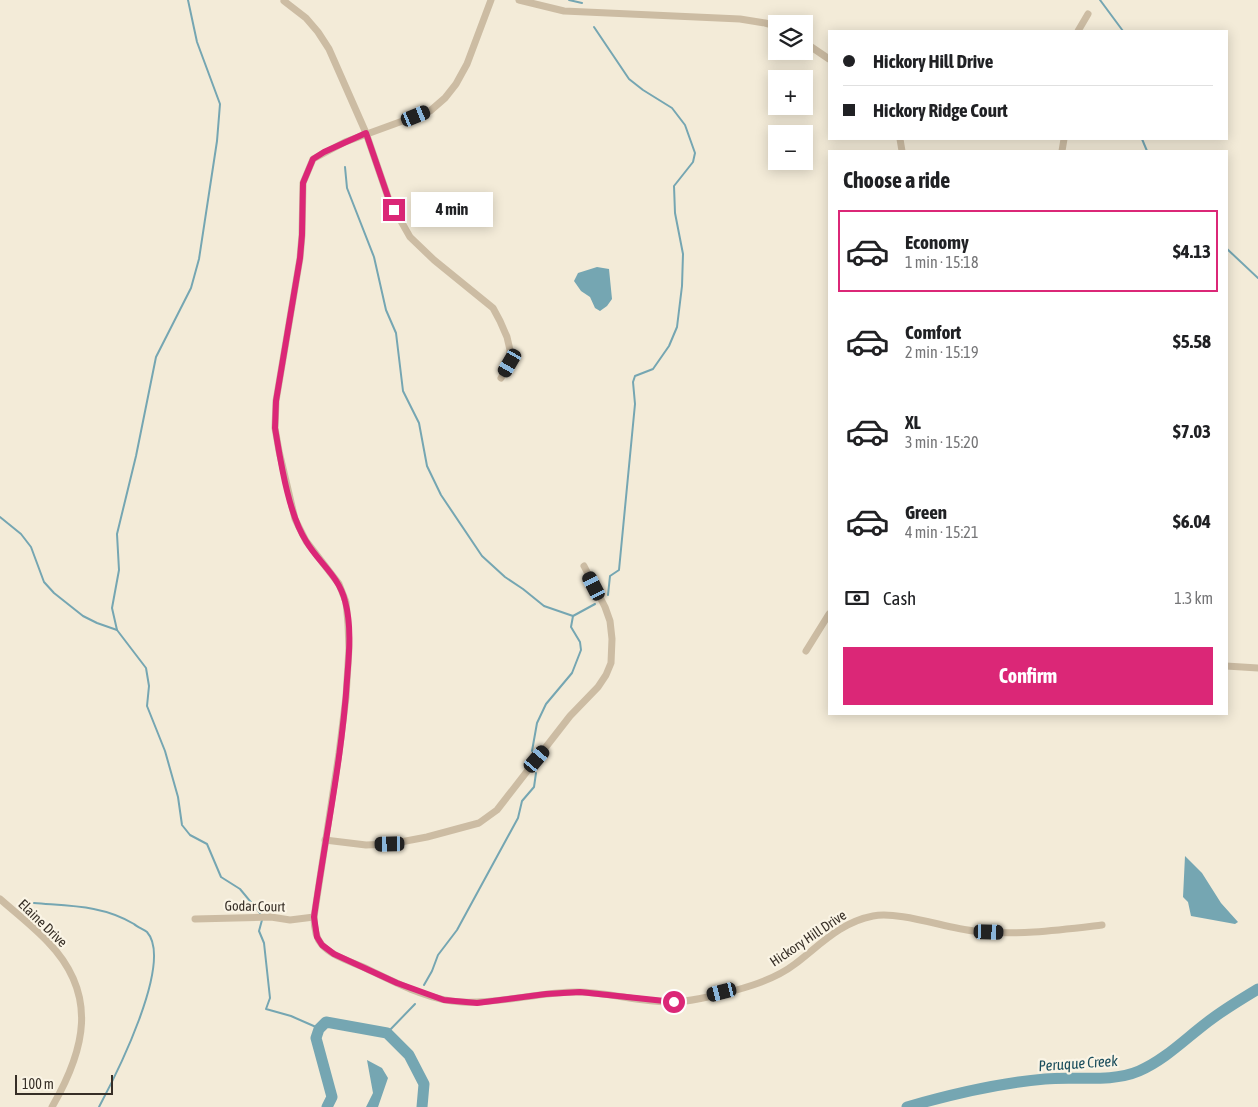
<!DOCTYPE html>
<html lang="en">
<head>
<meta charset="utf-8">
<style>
	body { margin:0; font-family:"Asap Condensed",sans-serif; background:#f2f2f2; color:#202124; height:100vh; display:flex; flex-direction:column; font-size:19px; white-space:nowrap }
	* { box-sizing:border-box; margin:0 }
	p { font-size:16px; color:#757577 }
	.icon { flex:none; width:28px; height:28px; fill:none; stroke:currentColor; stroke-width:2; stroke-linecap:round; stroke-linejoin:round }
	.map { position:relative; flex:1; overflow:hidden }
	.sheet { position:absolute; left:828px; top:150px; width:400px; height:565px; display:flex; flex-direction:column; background:#fff; border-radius:0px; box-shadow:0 2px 12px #0003 }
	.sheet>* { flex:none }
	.guide { position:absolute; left:828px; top:30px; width:400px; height:110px; border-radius:0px; box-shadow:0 2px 12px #0003; display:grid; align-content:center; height:110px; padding:0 15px; background:#fff }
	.tools { position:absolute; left:768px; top:15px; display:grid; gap:10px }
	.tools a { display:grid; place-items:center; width:45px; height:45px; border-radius:0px; background:#fff; box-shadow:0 2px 12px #0003; font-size:25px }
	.scale { position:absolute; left:15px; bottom:12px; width:98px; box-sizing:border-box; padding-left:5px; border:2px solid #362e26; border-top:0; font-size:14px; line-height:18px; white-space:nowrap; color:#362e26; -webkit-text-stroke:4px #faf4e5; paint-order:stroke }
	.end { position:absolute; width:22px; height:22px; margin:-11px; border:6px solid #db2777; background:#fff; box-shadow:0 0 0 2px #fff }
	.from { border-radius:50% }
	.bubble { position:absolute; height:35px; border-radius:0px; background:#fff; box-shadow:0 2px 12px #0003; font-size:16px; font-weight:700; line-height:35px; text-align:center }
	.car { position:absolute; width:15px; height:30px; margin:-15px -8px; border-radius:6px; box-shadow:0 0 4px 1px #0007; background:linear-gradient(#222 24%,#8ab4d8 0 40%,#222 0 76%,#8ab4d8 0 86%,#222 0) }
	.guide b { display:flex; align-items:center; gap:18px; height:48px; font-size:19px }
	.guide b+b { border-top:1px solid #e0e0e0 }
	.guide i { width:12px; height:12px; background:#202124 }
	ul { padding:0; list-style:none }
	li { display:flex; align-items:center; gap:15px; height:82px; margin:0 10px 8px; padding:0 5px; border:2px solid transparent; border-radius:0px }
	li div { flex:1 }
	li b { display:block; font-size:19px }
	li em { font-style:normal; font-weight:700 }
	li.active { border-color:#db2777 }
	li>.icon { width:45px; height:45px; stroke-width:1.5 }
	h2 { padding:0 15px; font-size:22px; line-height:60px }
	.pay { display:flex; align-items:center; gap:12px; height:55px; padding:0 15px; font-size:19px }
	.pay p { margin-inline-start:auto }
	.cta { display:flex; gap:10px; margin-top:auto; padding:10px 15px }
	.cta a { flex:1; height:58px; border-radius:0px; background:#db2777; color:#fff; font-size:20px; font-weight:700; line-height:58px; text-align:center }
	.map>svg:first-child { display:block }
	.water { fill:#75a6b2 }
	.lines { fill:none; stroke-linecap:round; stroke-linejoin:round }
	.stream { stroke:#75a6b2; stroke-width:2 }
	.river { stroke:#75a6b2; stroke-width:11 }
	.minor { stroke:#ccbca3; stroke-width:7 }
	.route { stroke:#db2777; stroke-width:6 }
	.labels { text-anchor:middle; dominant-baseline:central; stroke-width:4.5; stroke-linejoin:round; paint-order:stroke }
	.street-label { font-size:14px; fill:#362e26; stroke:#faf4e5 }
	.water-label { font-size:15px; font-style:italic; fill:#194c5b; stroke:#faf4e5 }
</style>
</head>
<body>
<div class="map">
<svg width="1258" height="1107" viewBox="0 0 1258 1107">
	<rect width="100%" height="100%" fill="#f3ebd8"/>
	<g class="water">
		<polygon points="597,267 609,269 612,299 607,306 600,311 595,308 590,297 581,291 574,281 578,273"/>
		<polygon points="1185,856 1202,873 1221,903 1238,922 1235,924 1191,916 1188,902 1183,897"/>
		<polygon points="367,1060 382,1068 388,1078 378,1107 366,1107 373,1093"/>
	</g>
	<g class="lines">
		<g class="stream">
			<polyline points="188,0 197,42 220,104 217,141 199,259 191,288 156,357 136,456 117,534 119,570 112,608 117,630 146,668 149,686 147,706 165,751 178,797 182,825 190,835 207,844 221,877 240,889 260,913"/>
			<polyline points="569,0 582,3"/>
			<polyline points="1100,0 1123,31"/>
			<polyline points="594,27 629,79 643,90 672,108 685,125 695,153 693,162 674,186 675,213 683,254 682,286 677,327 669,346 653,369 635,376 633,382 635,404 619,570 610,576 608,595"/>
			<polyline points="1142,139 1147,151"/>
			<polyline points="345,167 347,188 374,257 386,310 396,333 403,391 419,423 427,466 441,495 482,556 505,577 523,589 544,606 573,616 595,604"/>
			<polyline points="1226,248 1258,278"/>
			<polyline points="0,517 21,534 31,547 44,582 54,593 83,616 97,623 117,630"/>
			<polyline points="532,751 537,723 546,704 572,673 581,650 580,642 571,627 573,616"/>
			<path d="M34 903C69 906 103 905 134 924 137 927 143 929 147 932 174 962 115 1077 99 1107"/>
			<polyline points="262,920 259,931 264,943 270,998 266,1009 291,1016 316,1027 326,1022"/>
			<polyline points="424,985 432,971 438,955 457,930 518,818 522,801 534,787 536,773"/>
			<polyline points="387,1033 415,1004"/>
		</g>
		<g class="river">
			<polyline points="327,1107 332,1097 316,1038 319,1029 326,1022 387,1033 409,1055 424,1084 422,1107"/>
			<path d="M907 1107C952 1094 999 1083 1045 1079 1076 1076 1111 1083 1139 1071 1167 1059 1189 1035 1213 1018 1228 1007 1243 998 1258 989"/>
		</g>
		<g class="minor">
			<path d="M491 0 467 64 456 84 445 98 430 111 345 142 313 159 303 183 302 235 300 258 276 401 275 428 279 451 295 519 306 541 339 584 346 602 348 624 349 648 346 697 339 753 314 917C314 926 315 937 322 945 332 956 349 961 363 967 393 981 428 1001 462 1002 501 1004 538 992 577 992 609 992 642 1003 674 1002 695 1001 732 992 753 985 768 980 782 974 795 964 820 945 841 922 873 916 899 911 946 928 974 931 1016 936 1060 930 1102 925"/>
			<polyline points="519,0 564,11 740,19 765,23 776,26"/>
			<polyline points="284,1 306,18 318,32 329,49 366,133 389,200 410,237 434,260 493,308 500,321 507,337 510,350 510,363 501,378"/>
			<polyline points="1078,31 1088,14"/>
			<polyline points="804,42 829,59"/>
			<polyline points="900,139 902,151"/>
			<polyline points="1062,151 1064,139"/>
			<polyline points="806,651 829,614"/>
			<polyline points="1226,666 1258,668"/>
			<polyline points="325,840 366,845 390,844 427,837 479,823 497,810 570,716 598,687 606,675 611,663 612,639 610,621 605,607 584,566"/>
			<path d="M0 899C16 913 34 927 48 942 99 995 85 1050 52 1107"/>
			<polyline points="195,919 271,917 290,920 314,917"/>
		</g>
	</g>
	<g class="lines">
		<path class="route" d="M394 210 389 200 366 133 324 152 313 159 303 183 302 235 300 258 276 401 275 428 277 440C282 470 290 516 306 541 318 562 339 576 345 601 352 626 349 655 347 680 342 759 325 838 314 917L317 937 322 945 334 954 397 983 444 1000 477 1003 546 994 580 992 674 1002"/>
	</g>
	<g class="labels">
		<g class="street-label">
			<text transform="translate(255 906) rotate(1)">Godar Court</text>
			<text transform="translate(43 923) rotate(44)">Elaine Drive</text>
			<text transform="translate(808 938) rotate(-34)">Hickory Hill Drive</text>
		</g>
		<g class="water-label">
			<text transform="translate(1078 1063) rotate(-4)">Peruque Creek</text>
		</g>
	</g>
</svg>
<div class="tools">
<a><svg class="icon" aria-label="layers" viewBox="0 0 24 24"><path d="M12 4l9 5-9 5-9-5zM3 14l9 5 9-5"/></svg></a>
<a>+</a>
<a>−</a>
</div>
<div class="scale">100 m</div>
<i class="end from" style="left:674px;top:1002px"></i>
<i class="end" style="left:394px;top:210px"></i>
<div class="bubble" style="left:411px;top:192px;width:82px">4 min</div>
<i class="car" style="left:416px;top:116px;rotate:68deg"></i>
<i class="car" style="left:510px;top:363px;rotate:210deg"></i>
<i class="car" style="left:594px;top:586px;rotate:333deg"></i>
<i class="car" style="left:537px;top:759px;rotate:40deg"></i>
<i class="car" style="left:390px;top:844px;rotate:269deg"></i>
<i class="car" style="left:989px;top:932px;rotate:92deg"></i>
<i class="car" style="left:722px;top:992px;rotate:256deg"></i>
<div class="guide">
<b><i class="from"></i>Hickory Hill Drive</b>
<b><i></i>Hickory Ridge Court</b>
</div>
<section class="sheet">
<h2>Choose a ride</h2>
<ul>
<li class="active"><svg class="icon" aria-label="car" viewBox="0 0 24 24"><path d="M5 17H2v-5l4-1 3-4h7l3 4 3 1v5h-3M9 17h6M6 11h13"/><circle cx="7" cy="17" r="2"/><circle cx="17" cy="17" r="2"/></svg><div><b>Economy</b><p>1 min · 15:18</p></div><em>$4.13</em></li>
<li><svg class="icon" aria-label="car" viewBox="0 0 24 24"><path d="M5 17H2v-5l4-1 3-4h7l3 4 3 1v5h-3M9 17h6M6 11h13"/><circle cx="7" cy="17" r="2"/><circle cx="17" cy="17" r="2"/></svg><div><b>Comfort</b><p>2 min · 15:19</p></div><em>$5.58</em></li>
<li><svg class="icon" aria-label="car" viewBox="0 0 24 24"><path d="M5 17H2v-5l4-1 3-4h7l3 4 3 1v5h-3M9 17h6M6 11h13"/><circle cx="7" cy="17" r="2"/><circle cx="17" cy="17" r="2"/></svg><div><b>XL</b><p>3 min · 15:20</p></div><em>$7.03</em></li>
<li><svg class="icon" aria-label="car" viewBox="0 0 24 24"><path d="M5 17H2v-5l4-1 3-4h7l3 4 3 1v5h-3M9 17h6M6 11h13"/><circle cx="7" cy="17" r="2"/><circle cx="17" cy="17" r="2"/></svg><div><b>Green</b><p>4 min · 15:21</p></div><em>$6.04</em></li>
</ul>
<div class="pay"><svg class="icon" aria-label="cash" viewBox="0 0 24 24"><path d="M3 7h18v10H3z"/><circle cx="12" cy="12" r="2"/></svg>Cash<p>1.3 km</p></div>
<div class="cta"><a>Confirm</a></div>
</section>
</div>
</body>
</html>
